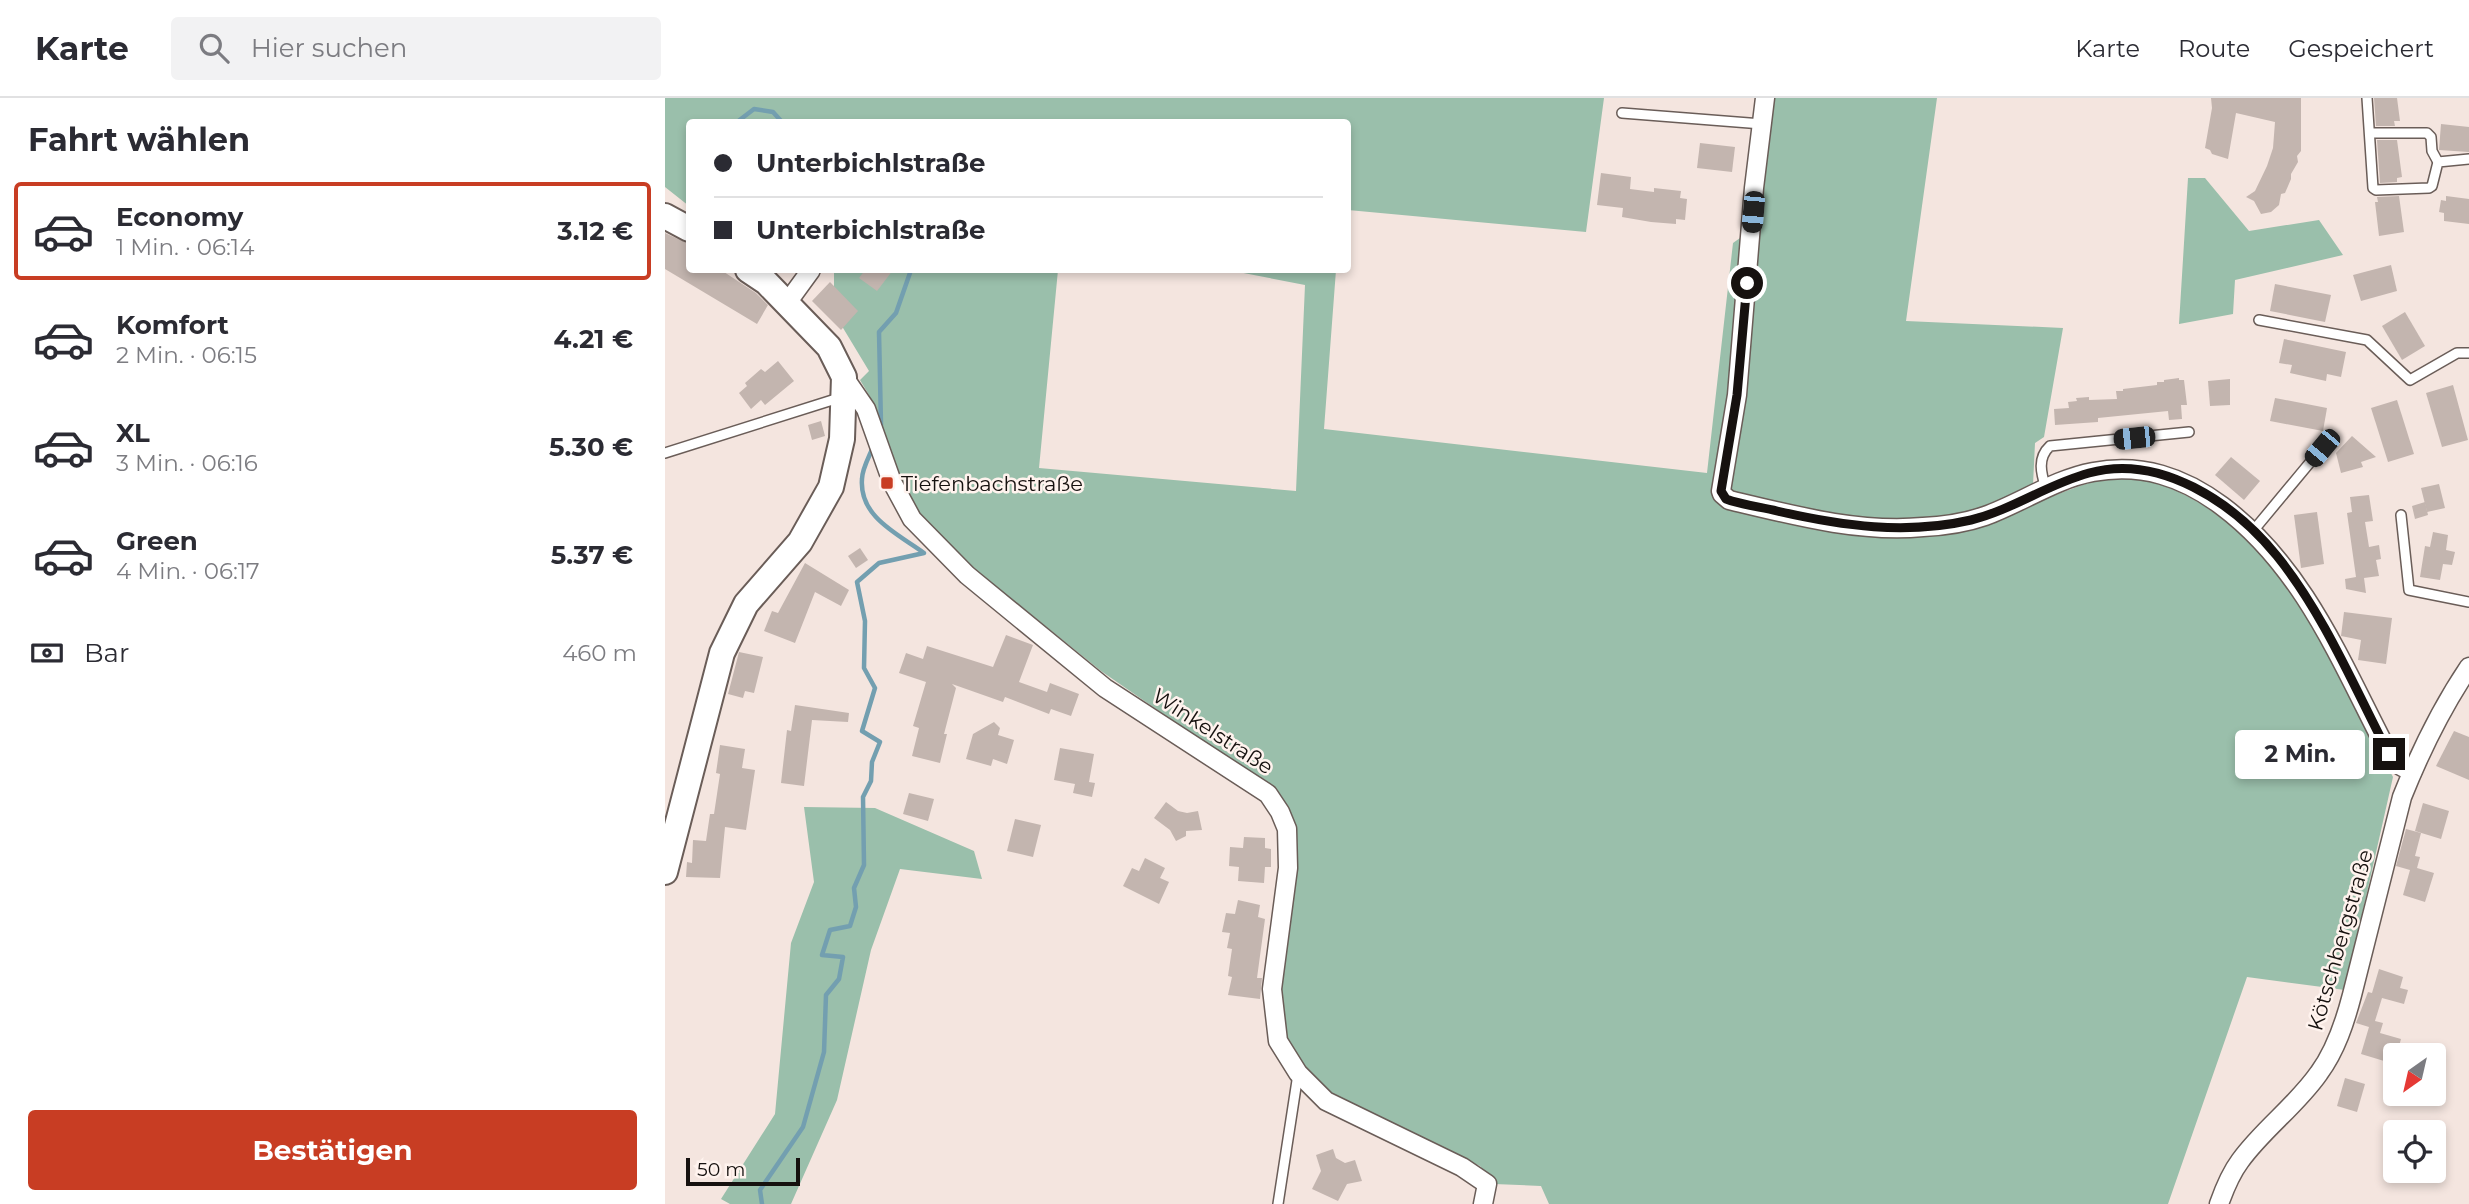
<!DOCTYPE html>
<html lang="de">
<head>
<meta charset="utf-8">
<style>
	body { margin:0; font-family:Montserrat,sans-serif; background:#f2f2f3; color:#2b2b33; height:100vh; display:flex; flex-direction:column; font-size:26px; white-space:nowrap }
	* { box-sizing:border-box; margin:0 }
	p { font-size:23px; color:#7c7c81 }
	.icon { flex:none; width:38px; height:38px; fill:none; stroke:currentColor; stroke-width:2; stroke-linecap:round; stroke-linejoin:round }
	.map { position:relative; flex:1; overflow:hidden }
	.drawer { display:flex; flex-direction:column; background:#fff; width:665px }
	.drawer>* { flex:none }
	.hud { position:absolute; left:21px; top:21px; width:665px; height:154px; border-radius:7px; box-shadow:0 4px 10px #0003; display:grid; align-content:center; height:154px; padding:0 28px; background:#fff }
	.needle { width:46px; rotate:214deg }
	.fabs { position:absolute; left:1718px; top:945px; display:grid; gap:14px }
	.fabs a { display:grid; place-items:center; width:63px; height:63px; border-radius:7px; background:#fff; box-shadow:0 4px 10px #0003; font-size:35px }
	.scale { position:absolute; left:21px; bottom:18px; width:114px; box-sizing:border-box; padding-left:7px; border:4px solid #16110f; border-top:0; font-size:19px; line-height:24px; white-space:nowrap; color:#16110f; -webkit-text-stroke:5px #fff3ee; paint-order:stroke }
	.end { position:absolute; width:32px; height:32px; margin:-16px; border:9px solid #16110f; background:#fff; box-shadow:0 0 0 4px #fff }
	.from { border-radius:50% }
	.bubble { position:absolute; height:49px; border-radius:7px; background:#fff; box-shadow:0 4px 10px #0003; font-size:23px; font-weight:700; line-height:49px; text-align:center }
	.car { position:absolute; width:21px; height:42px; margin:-21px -10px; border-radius:9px; box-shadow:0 0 5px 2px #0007; background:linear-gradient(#222 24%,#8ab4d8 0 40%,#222 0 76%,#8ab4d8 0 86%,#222 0) }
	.hud b { display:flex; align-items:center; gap:24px; height:66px; font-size:26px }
	.hud b+b { border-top:2px solid #e1e1e2 }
	.hud i { width:18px; height:18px; background:#2b2b33 }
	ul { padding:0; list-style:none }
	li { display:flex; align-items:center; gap:21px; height:98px; margin:0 14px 10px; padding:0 14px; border:4px solid transparent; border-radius:7px }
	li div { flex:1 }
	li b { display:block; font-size:26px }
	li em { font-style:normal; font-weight:700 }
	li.active { border-color:#c83d23 }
	li>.icon { width:63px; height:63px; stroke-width:1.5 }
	h2 { padding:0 28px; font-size:32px; line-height:84px }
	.pay { display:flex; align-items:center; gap:18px; height:77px; padding:0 28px; font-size:26px }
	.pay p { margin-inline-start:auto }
	.action { display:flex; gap:14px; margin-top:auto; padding:14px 28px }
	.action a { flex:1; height:80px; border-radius:7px; background:#c83d23; color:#fff; font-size:28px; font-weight:700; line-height:80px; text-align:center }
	header { display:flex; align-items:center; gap:42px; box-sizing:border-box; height:98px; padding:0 35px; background:#fff; border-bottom:2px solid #e1e1e2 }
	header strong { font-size:33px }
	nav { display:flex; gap:38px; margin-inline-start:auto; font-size:24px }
	.search { width:490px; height:63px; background:#f2f2f3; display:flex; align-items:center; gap:18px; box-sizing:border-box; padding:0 24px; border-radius:7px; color:#7c7c81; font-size:26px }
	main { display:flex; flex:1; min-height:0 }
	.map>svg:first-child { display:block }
	.green { fill:#9abfab }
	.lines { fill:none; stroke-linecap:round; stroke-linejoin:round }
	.stream { stroke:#739fb0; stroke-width:4.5 }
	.building { fill:#c3b5af }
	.lane-casing { stroke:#6a5d58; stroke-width:12 }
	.street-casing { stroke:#6a5d58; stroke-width:21 }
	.secondary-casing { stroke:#6a5d58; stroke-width:28 }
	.lane { stroke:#fff; stroke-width:9 }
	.street { stroke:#fff; stroke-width:18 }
	.secondary { stroke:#fff; stroke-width:24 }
	.route { stroke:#16110f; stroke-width:9 }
	.poi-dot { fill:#c83d23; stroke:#fff3ee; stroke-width:2.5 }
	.labels { text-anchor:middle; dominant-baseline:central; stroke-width:5; stroke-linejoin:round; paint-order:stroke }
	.poi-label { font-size:21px; fill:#16110f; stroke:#fff3ee; text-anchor:start }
	.street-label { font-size:21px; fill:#16110f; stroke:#fff3ee }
</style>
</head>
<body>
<header>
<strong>Karte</strong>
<div class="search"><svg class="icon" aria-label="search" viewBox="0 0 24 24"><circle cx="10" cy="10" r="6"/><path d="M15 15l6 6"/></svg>Hier suchen</div>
<nav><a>Karte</a><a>Route</a><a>Gespeichert</a></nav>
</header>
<main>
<section class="drawer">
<h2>Fahrt wählen</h2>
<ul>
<li class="active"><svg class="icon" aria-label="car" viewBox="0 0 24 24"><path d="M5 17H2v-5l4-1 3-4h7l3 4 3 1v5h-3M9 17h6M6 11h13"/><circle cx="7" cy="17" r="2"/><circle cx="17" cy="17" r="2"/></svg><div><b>Economy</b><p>1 Min. · 06:14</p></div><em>3.12 €</em></li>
<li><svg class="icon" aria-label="car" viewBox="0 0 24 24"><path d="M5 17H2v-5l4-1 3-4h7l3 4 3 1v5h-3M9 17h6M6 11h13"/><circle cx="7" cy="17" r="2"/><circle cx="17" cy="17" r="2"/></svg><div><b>Komfort</b><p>2 Min. · 06:15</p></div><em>4.21 €</em></li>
<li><svg class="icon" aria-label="car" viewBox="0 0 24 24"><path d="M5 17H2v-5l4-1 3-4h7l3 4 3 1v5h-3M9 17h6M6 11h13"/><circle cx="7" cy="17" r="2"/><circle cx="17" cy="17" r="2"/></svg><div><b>XL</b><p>3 Min. · 06:16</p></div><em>5.30 €</em></li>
<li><svg class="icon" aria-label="car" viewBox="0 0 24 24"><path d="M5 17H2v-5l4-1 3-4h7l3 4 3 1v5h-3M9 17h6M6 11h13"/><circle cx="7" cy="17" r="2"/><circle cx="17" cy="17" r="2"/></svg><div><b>Green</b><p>4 Min. · 06:17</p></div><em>5.37 €</em></li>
</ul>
<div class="pay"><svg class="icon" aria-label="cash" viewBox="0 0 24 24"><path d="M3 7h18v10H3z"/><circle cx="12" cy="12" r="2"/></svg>Bar<p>460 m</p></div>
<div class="action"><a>Bestätigen</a></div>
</section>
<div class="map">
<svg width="1804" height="1106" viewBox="0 0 1804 1106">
	<rect width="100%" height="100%" fill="#f4e5df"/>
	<g class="green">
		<polygon points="0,0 939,0 921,134 683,112 682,24 24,24 24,108 0,89"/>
		<path d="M1090 0H1272L1241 223 1398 230 1379 339 1370 345 1368 387 1372 404C1400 395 1427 379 1458 380 1531 382 1601 452 1638 510 1649 527 1658 547 1668 566 1688 604 1708 641 1728 679L1680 892 1582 879 1503 1106H884L876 1088 829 1086 815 1068 692 1011 662 993 639 972 625 948 617 926 613 894 631 769 591 680 436 573 285 451 255 416 229 372 204 297 195 282 204 273 169 215V172H393L374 370 631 393 640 187 563 172H671L659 331 1042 375 1068 145 1075 140Z"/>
		<polygon points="1523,80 1540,80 1584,133 1654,122 1678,157 1570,182 1568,216 1514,226"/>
		<polygon points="139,709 210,710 309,753 317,781 235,771 206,852 172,1002 126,1106 65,1106 56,1101 110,1016 126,845 149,784"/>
	</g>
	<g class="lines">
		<g class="stream">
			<polyline points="72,24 89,11 108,14 117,24"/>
			<polyline points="214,331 216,327 214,234 231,215 246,172"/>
			<path d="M97 1106 95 1092 138 1029 159 954 161 897 174 881 178 859 157 857 165 832 185 828 191 809 189 790 199 767 198 699 206 683 207 664 215 644 197 633 210 590 199 570 200 523 192 484 214 465 259 455C233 436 194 419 197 381 197 371 204 359 208 349"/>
		</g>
	</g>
	<g class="building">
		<polygon points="1546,0 1636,0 1636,53 1632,58 1633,64 1626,76 1626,81 1620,95 1616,96 1614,107 1606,114 1596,116 1589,103 1581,99 1590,93 1602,68 1608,50 1610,24 1571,15 1563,61 1547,56 1545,52 1540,50 1547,10"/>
		<polygon points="1709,0 1732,0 1735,23 1729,23 1730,28 1711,28"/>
		<polygon points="1776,26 1804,29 1804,54 1774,52"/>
		<polygon points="1712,42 1732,42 1737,79 1732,80 1732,84 1715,85"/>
		<polygon points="1035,45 1070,49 1067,74 1032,70"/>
		<polygon points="936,75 966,79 965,91 989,94 989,90 1016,93 1015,100 1022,101 1020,122 1011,121 1011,126 986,124 957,119 958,110 932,107"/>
		<polygon points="1734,98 1739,134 1714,138 1710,104 1713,104 1712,99"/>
		<polygon points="1781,98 1804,101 1804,126 1779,123 1779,115 1774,114 1776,102 1781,103"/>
		<polygon points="0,135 24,146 24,172 56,172 91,195 103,207 92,226 0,171"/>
		<polygon points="1726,167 1732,193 1696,203 1688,177"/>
		<polygon points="200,172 228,172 212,193 194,180"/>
		<polygon points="165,184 193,213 176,232 147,203"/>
		<polygon points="1610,186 1666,197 1660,224 1605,213"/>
		<polygon points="1740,214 1760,248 1737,262 1717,228"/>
		<polygon points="1619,241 1681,254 1676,279 1662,276 1661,283 1625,275 1627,267 1614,265"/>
		<polygon points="113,263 129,283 100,307 96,302 86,311 74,295 82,288 80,285 96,271 100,274"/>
		<polygon points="1514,280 1514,282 1519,282 1522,307 1516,307 1517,321 1504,322 1503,313 1433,320 1433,324 1390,327 1389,311 1404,310 1403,304 1412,303 1411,300 1424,299 1424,302 1452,301 1451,293 1458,293 1458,291 1492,287 1492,284 1499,284 1499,282"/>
		<polygon points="1565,281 1565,307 1545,308 1543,283"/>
		<polygon points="1788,287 1803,342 1777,349 1761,295"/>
		<polygon points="1610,300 1662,310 1658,333 1605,323"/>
		<polygon points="1732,302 1749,356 1723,364 1706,310"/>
		<polygon points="156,323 160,338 147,342 143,327"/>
		<polygon points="1687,338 1711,359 1696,364 1698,369 1676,375 1671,355"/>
		<polygon points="1566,359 1595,383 1579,402 1550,377"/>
		<polygon points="1774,386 1780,410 1762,414 1756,390"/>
		<polygon points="1704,397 1708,423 1700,424 1704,449 1714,447 1716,461 1711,462 1714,478 1699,480 1701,495 1681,491 1680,481 1691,479 1682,415 1687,414 1685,399"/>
		<polygon points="1760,404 1763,417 1750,421 1747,408"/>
		<polygon points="1652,414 1659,466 1636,470 1629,417"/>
		<polygon points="1768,434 1783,437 1781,452 1790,454 1787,467 1778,466 1775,482 1755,479 1760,448 1765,449"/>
		<polygon points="195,450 203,462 191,470 183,458"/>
		<polygon points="140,465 184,492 176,508 150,494 130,545 99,533 107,513 113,515"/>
		<polygon points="1679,514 1727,520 1721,566 1693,562 1696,542 1676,538"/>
		<polygon points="341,537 368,547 354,584 382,594 385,585 414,596 406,618 386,611 384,616 340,599 338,604 287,586 291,590 279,636 282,636 275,665 247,658 254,630 248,628 261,584 234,575 241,555 258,561 262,548 328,569"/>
		<polygon points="74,554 98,559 89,595 80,593 78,600 63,596"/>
		<polygon points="130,607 184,615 183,624 147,622 139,688 116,685 122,632 126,633"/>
		<polygon points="329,624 335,630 333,637 349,642 342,666 328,661 326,668 301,661 308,636"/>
		<polygon points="1789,633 1804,639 1804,682 1771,668"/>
		<polygon points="55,647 80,651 77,670 90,672 81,732 60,729 55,780 21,779 22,764 27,765 28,742 41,743 45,716 49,716 55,676 51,675"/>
		<polygon points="395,650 429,656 424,684 430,685 427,699 408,695 410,686 389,682"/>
		<polygon points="244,695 269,701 263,723 238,716"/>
		<polygon points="501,704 513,713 522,715 533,713 537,732 521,733 521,738 511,743 505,732 489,720"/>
		<polygon points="1758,705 1784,713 1776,741 1750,733"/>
		<polygon points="350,721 376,727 368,759 342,753"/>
		<polygon points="1741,731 1756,735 1750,758 1755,759 1752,770 1769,775 1760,804 1738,797 1745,772 1731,768"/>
		<polygon points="579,739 600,740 600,750 606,751 606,769 600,769 599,785 573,783 574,769 564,768 565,749 578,750"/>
		<polygon points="480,760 500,770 495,780 504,784 494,806 458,788 467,770 474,773"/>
		<polygon points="573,802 595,807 593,819 600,821 592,880 597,880 595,901 563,897 567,879 563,878 567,851 562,850 565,835 557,834 561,815 570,816"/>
		<polygon points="1714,871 1738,879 1735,890 1743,892 1739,906 1717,900 1710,923 1718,925 1715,935 1736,941 1729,966 1696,956 1704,929 1691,925 1703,894 1707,895"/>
		<polygon points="1680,980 1700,986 1692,1014 1672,1008"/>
		<polygon points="668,1051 671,1060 680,1065 690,1062 697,1083 682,1086 673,1103 647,1091 656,1073 651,1057"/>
	</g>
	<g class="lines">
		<g class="lane-casing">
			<g id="lane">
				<polyline points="1702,0 1708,90 1711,92 1764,90 1767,88 1773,64 1804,61"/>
				<polyline points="957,15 1097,26"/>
				<polyline points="1705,35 1762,35 1766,39 1767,53 1773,64"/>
				<polyline points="1594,222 1702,242 1745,282 1792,255 1804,255"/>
				<polyline points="0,355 177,299"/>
				<path d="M1381 391C1376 375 1372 360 1385 348L1524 334"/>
				<polyline points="1736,417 1744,492 1804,504"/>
				<polyline points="1588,433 1657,350"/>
				<polyline points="613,1106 633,976"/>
			</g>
		</g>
		<g class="street-casing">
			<g id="street">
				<path d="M1100 0 1089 90 1072 297 1056 393 1057 396 1064 402C1127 417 1193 435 1258 429 1278 428 1300 425 1320 418 1356 405 1390 381 1428 374 1477 365 1518 379 1557 408 1640 470 1677 567 1724 656L1736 668 1747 674"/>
				<polyline points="122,205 146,172"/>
				<polyline points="179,279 201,311 227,384 247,421 302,477 440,590 603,696 615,714 622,731 623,770 607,891 613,943 633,975 661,1003 797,1069 822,1086 818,1106"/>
				<path d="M1554 1106C1559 1092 1566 1075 1575 1063 1598 1031 1631 1008 1654 975 1671 952 1680 924 1687 897L1737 699C1755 654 1777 609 1804 569"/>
			</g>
		</g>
		<g class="secondary-casing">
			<g id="secondary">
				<polyline points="0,118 24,131"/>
				<polyline points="0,774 57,555 81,506 135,444 166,389 177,341 179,279 164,249 101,184 83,172"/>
			</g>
		</g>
		<use href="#lane" class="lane"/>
		<use href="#street" class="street"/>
		<use href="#secondary" class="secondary"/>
	</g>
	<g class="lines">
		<path class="route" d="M1082 185 1072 297 1056 393 1061 401C1077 407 1096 409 1112 413 1177 428 1241 437 1306 422 1347 412 1383 386 1424 375 1495 355 1569 405 1612 458 1659 516 1690 591 1724 656"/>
	</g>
	<rect class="poi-dot" x="215" y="378" width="14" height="14" rx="3.5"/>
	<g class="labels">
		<g class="poi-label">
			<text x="236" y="385">Tiefenbachstraße</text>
		</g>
		<g class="street-label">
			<text transform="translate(548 633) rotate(33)">Winkelstraße</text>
			<text transform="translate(1675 842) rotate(-74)">Kötschbergstraße</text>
		</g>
	</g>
</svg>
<div class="fabs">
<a><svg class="needle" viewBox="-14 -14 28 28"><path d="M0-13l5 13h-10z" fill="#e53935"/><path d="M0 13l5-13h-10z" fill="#7c7c81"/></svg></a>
<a><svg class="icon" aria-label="locate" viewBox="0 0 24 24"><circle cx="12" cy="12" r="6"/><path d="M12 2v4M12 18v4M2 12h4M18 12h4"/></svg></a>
</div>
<div class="scale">50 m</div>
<i class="end from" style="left:1082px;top:185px"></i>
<i class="end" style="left:1724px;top:656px"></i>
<div class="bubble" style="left:1570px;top:632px;width:130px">2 Min.</div>
<i class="car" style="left:1088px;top:114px;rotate:185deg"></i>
<i class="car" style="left:1469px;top:340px;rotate:264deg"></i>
<i class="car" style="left:1657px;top:350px;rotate:220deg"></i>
<div class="hud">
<b><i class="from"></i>Unterbichlstraße</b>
<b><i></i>Unterbichlstraße</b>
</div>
</div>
</main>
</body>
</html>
